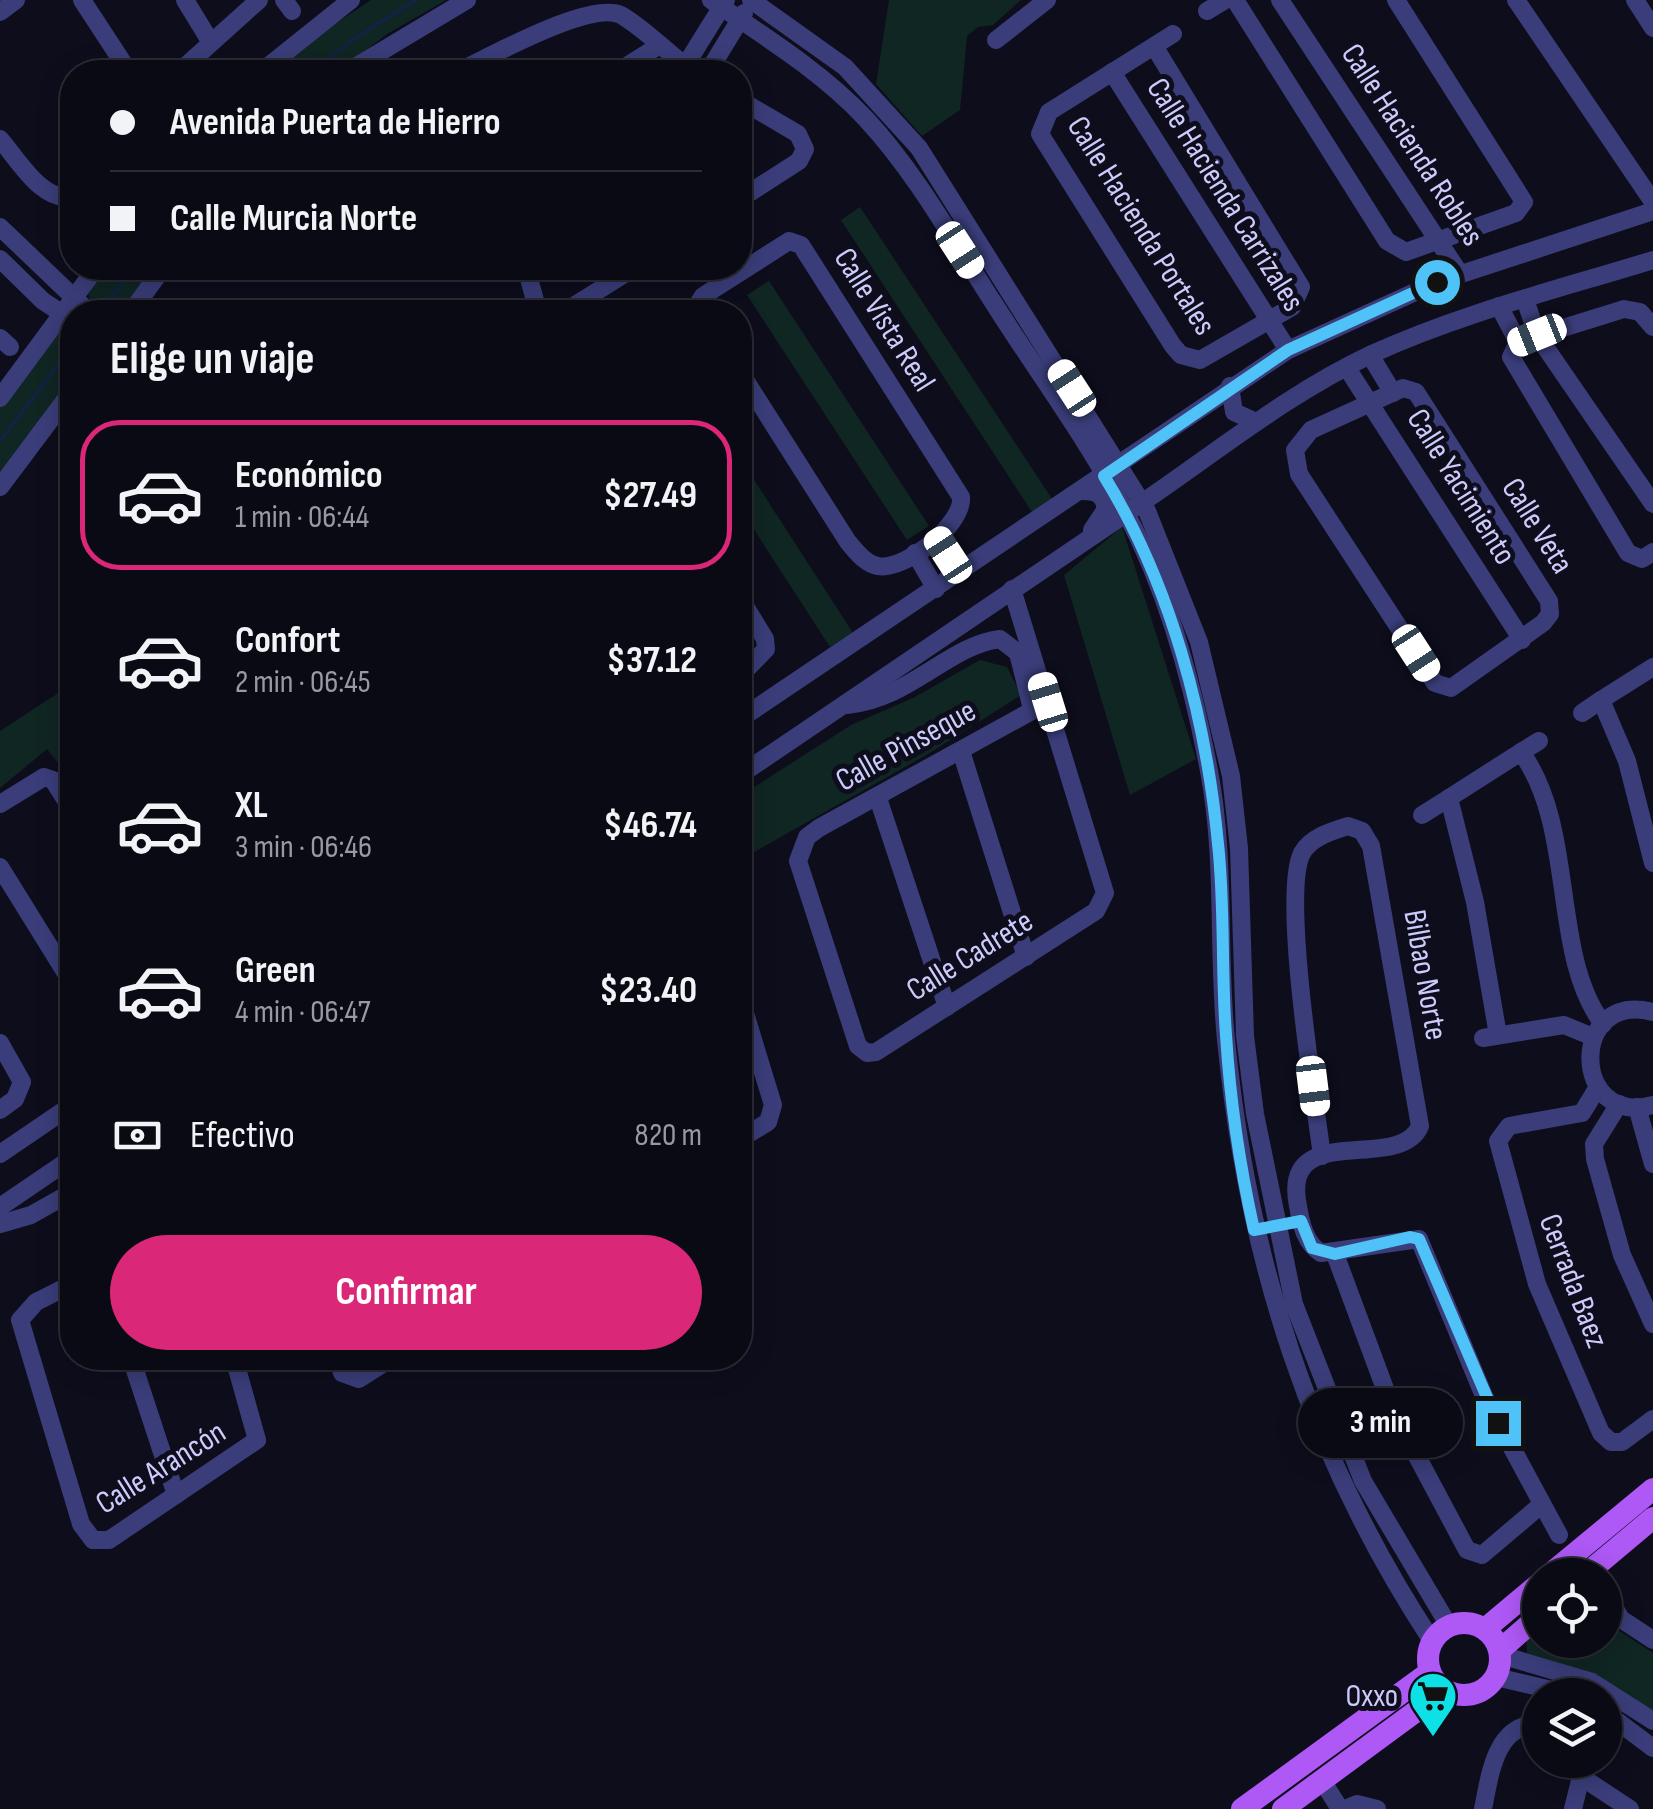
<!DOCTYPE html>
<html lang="es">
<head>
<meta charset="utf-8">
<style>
	body { margin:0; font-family:"Sofia Sans Condensed",sans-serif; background:#13131e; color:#f1f3f6; height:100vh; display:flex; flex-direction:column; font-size:38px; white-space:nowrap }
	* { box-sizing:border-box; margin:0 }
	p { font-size:32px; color:#999aa0 }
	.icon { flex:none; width:55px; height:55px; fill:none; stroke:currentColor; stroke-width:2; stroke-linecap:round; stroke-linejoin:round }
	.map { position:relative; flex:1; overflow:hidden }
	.sheet { position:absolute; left:60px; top:300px; width:692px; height:1070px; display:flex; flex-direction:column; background:#0a0a15; border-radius:40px; box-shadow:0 5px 25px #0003,0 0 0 2px #2a2b34 }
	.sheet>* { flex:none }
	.guide { position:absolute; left:60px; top:60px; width:692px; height:220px; border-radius:40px; box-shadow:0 5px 25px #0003,0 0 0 2px #2a2b34; display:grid; align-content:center; height:220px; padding:0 50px; background:#0a0a15 }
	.fabs { position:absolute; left:1522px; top:1558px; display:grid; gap:20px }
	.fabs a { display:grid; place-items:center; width:100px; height:100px; border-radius:50%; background:#0a0a15; box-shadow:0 5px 25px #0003,0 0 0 2px #2a2b34; font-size:50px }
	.end { position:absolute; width:45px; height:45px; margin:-22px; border:12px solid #4fc3f7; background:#111; box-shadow:0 0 0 5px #111 }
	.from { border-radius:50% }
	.bubble { position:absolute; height:70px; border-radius:35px; background:#0a0a15; box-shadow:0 5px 25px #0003,0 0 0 2px #2a2b34; font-size:32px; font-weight:700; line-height:70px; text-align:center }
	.car { position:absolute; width:30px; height:60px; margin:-30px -15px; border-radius:12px; box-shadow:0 0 8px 2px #0007; background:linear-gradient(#fff 24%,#345 0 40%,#fff 0 76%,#345 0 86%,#fff 0) }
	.guide b { display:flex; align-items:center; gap:35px; height:95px; font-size:38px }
	.guide b+b { border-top:2px solid #2a2b34 }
	.guide i { width:25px; height:25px; background:#f1f3f6 }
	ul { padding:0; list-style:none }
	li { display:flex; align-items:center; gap:30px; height:150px; margin:0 20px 15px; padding:0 30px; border:5px solid transparent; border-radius:40px }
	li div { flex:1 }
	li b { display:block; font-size:38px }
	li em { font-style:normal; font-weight:700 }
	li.current { border-color:#db2777 }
	li>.icon { width:90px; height:90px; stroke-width:1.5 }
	h2 { padding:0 50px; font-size:45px; line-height:120px }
	.pay { display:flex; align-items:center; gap:25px; height:110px; padding:0 50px; font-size:38px }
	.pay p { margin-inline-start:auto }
	.primary-button { display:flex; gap:20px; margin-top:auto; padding:20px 50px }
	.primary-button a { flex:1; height:115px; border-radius:60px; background:#db2777; color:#fff; font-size:40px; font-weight:700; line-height:115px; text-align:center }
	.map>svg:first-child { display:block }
	.green { fill:#102623 }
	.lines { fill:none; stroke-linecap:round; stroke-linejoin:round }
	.stream { stroke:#0e243f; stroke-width:4 }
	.minor { stroke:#3a3d79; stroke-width:18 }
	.major { stroke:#ae58f5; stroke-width:22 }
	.route { stroke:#4fc3f7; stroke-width:12 }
	.labels { text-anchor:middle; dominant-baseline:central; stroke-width:10; stroke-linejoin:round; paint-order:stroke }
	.street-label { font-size:32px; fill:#cdcbfc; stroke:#0e0d1c }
	.poi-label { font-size:32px; fill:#cdcbfc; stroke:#0e0d1c; text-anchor:end }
</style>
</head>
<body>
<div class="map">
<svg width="1653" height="1809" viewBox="0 0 1653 1809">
	<rect width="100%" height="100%" fill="#0e0d1c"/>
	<g class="green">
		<polygon points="371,0 446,0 387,34 338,72 275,72 307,43"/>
		<polygon points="889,0 1021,0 993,25 978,27 967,36 960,110 922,136 876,84"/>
		<polygon points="860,207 1052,499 1032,512 841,220"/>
		<polygon points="106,268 153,268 120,312 91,309 88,292"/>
		<polygon points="769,281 929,526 907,540 747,295"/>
		<polygon points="72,328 72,379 0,472 0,407 56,333"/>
		<polygon points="740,458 853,633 830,647 740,508"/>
		<polygon points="1122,527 1196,759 1130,795 1064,575"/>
		<polygon points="980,660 1007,667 1021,695 928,754 740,860 740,796 851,725 913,698"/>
		<polygon points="72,684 72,756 59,764 47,749 0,788 0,731"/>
		<polygon points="1605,1605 1615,1628 1653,1653 1653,1715 1607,1687 1527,1653 1526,1638 1540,1619 1540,1640 1605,1640"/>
	</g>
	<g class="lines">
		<g class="stream">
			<polyline points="311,72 352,40 416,0"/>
			<polyline points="101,311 134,268"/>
			<polyline points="0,441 72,347"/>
		</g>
		<g class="minor">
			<polyline points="82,0 129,72"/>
			<polyline points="185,0 210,41"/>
			<polyline points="284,0 292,11"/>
			<path d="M711 0C764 36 822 72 866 119 916 173 953 240 993 302 1037 372 1089 441 1127 515 1168 593 1193 685 1209 771 1226 860 1217 951 1226 1040 1248 1261 1310 1455 1432 1641"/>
			<polyline points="751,0 845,67 919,148 1147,511 1199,642 1231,776 1239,848 1245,1036 1255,1114 1294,1304 1363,1481 1449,1626"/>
			<polyline points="1235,0 1387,241 1406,252 1516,213 1524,202 1396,0"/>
			<polyline points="1280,0 1460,274"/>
			<polyline points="1516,0 1653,202"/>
			<polyline points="1635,0 1653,28"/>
			<polyline points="1207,11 1225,0"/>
			<polyline points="0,12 16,0"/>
			<polyline points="996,40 1047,0"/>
			<polyline points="1154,46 1301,287 1292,307 1200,360 1181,355 1173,346 1040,134 1049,112 1173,34"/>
			<polyline points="685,66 726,0"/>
			<polyline points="179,72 259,0"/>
			<polyline points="261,72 351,0"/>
			<polyline points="347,72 467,0"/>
			<path d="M457 72C490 57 590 0 621 15 648 31 669 55 694 72"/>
			<polyline points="617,72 660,45"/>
			<polyline points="708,72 744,13"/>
			<polyline points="1112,72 1288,350"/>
			<polyline points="740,100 798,134 805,149 799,161 740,199"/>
			<path d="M0 139C17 158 43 204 72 196"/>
			<polyline points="0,227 89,312"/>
			<polyline points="0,259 43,301 72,320"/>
			<polyline points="526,268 536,304 547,312"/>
			<polyline points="1525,299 1537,335 1653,504"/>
			<polyline points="1499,306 1518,342"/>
			<polyline points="131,312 163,268"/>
			<polyline points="564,312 634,268"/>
			<path d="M702 312 698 304 703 296 789 241 801 245 961 497C964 524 905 571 878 566 865 564 856 551 848 542L740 372"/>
			<polyline points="1653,327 1640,312 1624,309 1518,342 1511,357 1628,553 1642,559 1653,552"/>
			<polyline points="0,338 10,347"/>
			<polyline points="1370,355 1393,393"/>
			<polyline points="1347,368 1522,640"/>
			<polyline points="1230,386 1234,412 1256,422"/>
			<polygon points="1403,388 1416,392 1549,601 1550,614 1543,623 1451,688 1435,683 1299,474 1295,450 1311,430"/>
			<polyline points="0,398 96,268"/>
			<polyline points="0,487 72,391"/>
			<path d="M1082 491C1097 491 1103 494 1106 509L1092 530"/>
			<polyline points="937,538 960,573"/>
			<polyline points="915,553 936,589"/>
			<polyline points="1012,589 1105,893 1096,911 876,1052 867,1053 858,1046 798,861 807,837 819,828 1048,702"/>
			<polyline points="740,598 765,639 766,649 740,676"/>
			<polyline points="1653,667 1601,700 1627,761 1653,863"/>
			<path d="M847 705C910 699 949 645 1000 639L1018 653 1032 709"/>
			<polyline points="1582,713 1601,700"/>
			<polyline points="740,719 1288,350 1437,282 1653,211"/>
			<polyline points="961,751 1026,957"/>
			<polyline points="1521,752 1539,741"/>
			<path d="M740 775C874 684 1008 593 1143 502 1218 451 1289 393 1372 354 1462 313 1559 289 1653 260"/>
			<polyline points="878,798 947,1007"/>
			<polyline points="0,804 44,777 53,780 72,810"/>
			<polyline points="1422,815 1449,798"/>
			<polyline points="0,867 72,983"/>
			<polyline points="740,997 773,1105 768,1122 740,1139"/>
			<path d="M1653 1012C1568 990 1571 1128 1653 1105"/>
			<path d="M1498 1035 1475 902 1449 798 1521 752C1577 829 1550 954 1603 1024"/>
			<polyline points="1483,1038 1564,1025 1593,1037"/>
			<polyline points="0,1043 22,1082 15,1099 0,1110"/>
			<polyline points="1598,1087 1582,1113 1509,1126 1498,1141 1537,1284 1601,1433 1611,1442 1622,1442 1653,1419"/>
			<polyline points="1619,1104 1594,1144 1595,1159 1622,1255 1653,1324"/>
			<polyline points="1637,1107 1653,1164"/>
			<polyline points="0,1154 72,1105"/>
			<path d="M1322 1156C1315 1101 1281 894 1302 853 1311 837 1332 831 1348 826L1362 831 1371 846 1420 1126C1400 1174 1280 1118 1298 1206 1301 1224 1305 1243 1321 1253L1419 1239 1484 1396 1559 1535"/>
			<polyline points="0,1207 72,1158"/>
			<polyline points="0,1224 31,1215 72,1192"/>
			<polyline points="1335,1254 1394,1413 1467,1550 1482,1555 1541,1505"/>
			<polyline points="72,1284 36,1302 20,1320 81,1524 93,1540 109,1540 257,1440 234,1358"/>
			<polyline points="131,1358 176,1495"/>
			<polyline points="338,1358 342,1373 359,1379 392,1358"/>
			<polyline points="1605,1592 1621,1619 1653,1640"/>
			<polyline points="1501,1655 1592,1682 1653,1721"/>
			<polyline points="1496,1677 1573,1695"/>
			<polyline points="1605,1712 1653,1748"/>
			<polyline points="1583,1778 1630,1809"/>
			<polyline points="1323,1782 1340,1809"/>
			<polyline points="1345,1809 1357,1804 1377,1809"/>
			<path d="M1483 1809C1490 1775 1495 1723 1540 1724"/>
			<polyline points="1573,1809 1585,1760"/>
		</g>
		<g class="major">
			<polyline points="1549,1575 1653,1489"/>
			<polyline points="1585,1575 1653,1518"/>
			<circle cx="1464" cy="1659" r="36"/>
			<polyline points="1485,1629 1540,1583"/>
			<polyline points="1500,1650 1540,1615"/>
			<polyline points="1242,1809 1430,1672"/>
			<polyline points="1283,1809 1445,1690"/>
		</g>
	</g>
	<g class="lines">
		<path class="route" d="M1437 282 1288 350 1104 476C1171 585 1206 717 1218 844 1225 907 1221 971 1226 1035 1230 1100 1240 1167 1254 1230L1301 1221 1312 1248 1335 1254 1410 1237 1419 1239 1498 1423"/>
	</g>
	<defs>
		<g id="supermarket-pin" transform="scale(2.5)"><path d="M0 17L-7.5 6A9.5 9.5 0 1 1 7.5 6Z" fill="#0de1e6" stroke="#0e0d1c"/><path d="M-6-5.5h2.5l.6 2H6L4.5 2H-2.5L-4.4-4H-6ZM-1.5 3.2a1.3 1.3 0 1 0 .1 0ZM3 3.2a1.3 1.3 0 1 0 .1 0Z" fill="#111"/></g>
	</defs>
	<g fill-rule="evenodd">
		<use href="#supermarket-pin" x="1433" y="1696"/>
	</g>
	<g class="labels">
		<g class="street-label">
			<text transform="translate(1412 145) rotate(57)">Calle Hacienda Robles</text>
			<text transform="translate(1225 195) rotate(58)">Calle Hacienda Carrizales</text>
			<text transform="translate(1141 226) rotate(58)">Calle Hacienda Portales</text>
			<text transform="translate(884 320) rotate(58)">Calle Vista Real</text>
			<text transform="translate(1461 487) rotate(58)">Calle Yacimiento</text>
			<text transform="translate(1537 526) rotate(58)">Calle Veta</text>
			<text transform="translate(906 746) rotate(-29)">Calle Pinseque</text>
			<text transform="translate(970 956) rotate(-32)">Calle Cadrete</text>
			<text transform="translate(1425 975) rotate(80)">Bilbao Norte</text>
			<text transform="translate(1573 1281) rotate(69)">Cerrada Baez</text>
			<text transform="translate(161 1468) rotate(-32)">Calle Arancón</text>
		</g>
		<g class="poi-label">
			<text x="1398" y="1696">Oxxo</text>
		</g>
	</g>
</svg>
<div class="fabs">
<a><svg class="icon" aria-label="locate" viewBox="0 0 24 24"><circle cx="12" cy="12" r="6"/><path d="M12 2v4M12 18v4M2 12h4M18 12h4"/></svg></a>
<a><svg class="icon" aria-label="layers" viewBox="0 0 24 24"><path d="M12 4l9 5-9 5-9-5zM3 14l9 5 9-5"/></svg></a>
</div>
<i class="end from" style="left:1437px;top:282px"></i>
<i class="end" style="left:1498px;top:1423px"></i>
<div class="bubble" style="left:1298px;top:1388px;width:165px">3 min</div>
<i class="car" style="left:960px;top:250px;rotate:147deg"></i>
<i class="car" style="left:1537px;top:335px;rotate:248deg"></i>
<i class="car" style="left:1072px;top:388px;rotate:327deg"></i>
<i class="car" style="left:948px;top:555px;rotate:327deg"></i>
<i class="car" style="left:1416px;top:653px;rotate:147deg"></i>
<i class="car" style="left:1048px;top:702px;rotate:343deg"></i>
<i class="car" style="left:1313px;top:1086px;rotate:173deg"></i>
<div class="guide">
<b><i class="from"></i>Avenida Puerta de Hierro</b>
<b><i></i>Calle Murcia Norte</b>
</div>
<section class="sheet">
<h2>Elige un viaje</h2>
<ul>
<li class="current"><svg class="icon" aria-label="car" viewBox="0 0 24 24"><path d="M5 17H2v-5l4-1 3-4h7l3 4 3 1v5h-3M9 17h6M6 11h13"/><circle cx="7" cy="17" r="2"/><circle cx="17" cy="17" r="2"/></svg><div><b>Económico</b><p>1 min · 06:44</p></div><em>$27.49</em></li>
<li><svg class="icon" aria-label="car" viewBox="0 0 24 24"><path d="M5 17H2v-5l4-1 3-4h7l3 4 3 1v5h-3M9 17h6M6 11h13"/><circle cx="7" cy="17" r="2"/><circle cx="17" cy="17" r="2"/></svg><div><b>Confort</b><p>2 min · 06:45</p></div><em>$37.12</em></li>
<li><svg class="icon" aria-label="car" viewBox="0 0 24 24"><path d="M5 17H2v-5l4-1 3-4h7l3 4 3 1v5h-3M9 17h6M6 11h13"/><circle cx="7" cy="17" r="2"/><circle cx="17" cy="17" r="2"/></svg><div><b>XL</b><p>3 min · 06:46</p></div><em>$46.74</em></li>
<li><svg class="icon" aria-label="car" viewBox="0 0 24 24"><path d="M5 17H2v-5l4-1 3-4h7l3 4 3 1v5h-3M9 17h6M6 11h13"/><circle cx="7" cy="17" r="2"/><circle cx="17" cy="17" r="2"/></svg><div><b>Green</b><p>4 min · 06:47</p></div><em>$23.40</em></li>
</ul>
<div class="pay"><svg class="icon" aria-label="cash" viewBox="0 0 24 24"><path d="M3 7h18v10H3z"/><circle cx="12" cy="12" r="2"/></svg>Efectivo<p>820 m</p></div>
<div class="primary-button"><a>Confirmar</a></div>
</section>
</div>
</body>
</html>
